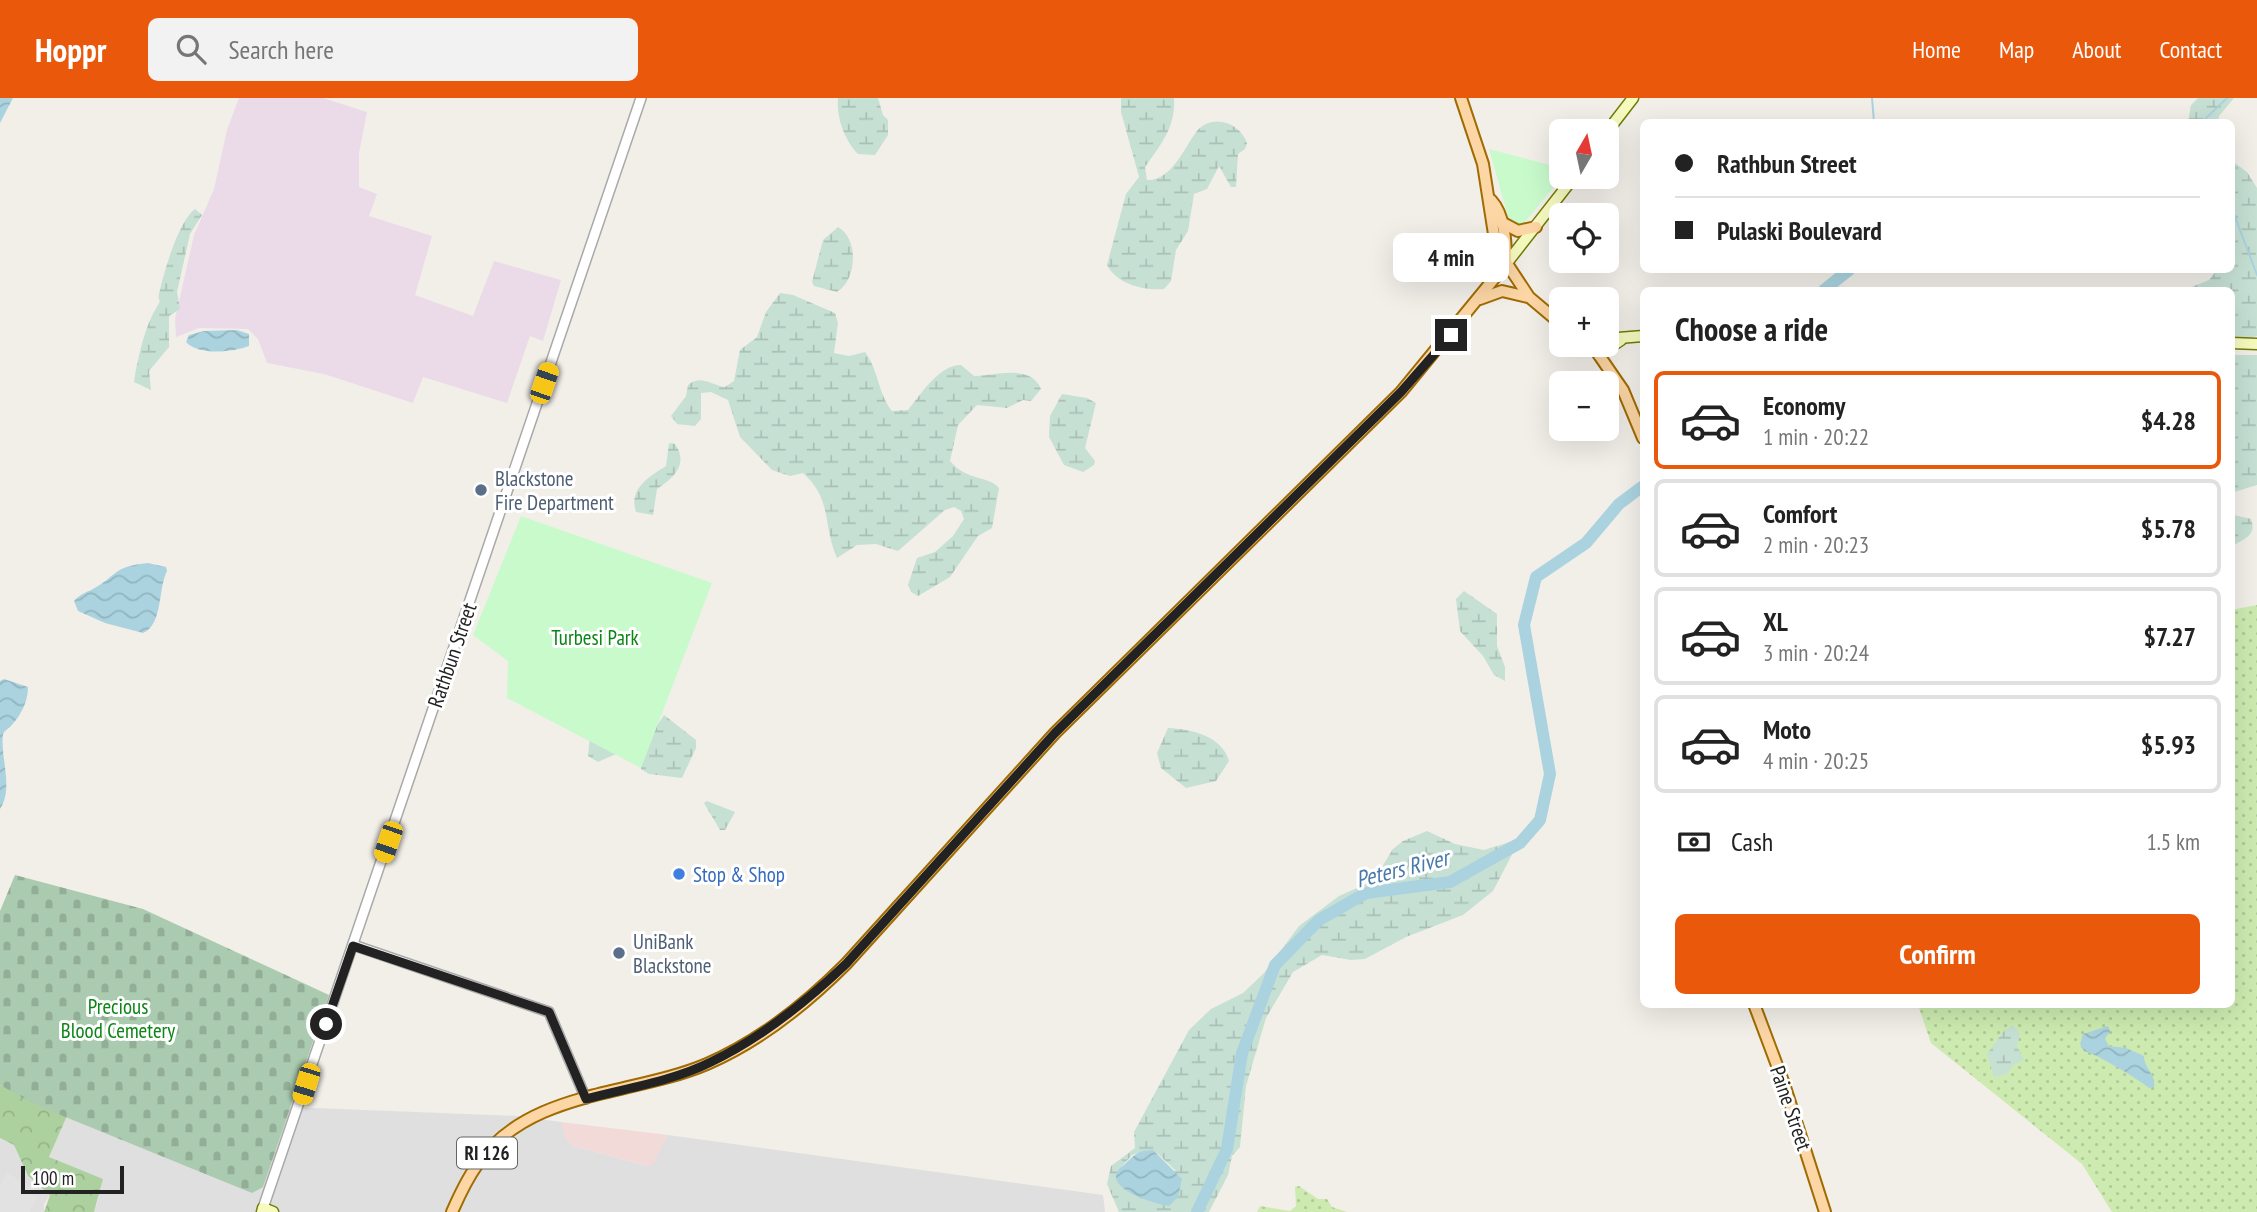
<!DOCTYPE html>
<html lang="en">
<head>
<meta charset="utf-8">
<style>
	body { margin:0; font-family:"PT Sans Narrow",sans-serif; background:#f2f2f2; color:#222; height:100vh; display:flex; flex-direction:column; font-size:26px; white-space:nowrap }
	* { box-sizing:border-box; margin:0 }
	p { font-size:23px; color:#767676 }
	.icon { flex:none; width:38px; height:38px; fill:none; stroke:currentColor; stroke-width:2; stroke-linecap:round; stroke-linejoin:round }
	.map { position:relative; flex:1; overflow:hidden }
	.side { position:absolute; left:1640px; top:189px; width:595px; height:721px; display:flex; flex-direction:column; background:#fff; border-radius:10px; box-shadow:0 7px 28px #0002 }
	.side>* { flex:none }
	.banner { position:absolute; left:1640px; top:21px; width:595px; height:154px; border-radius:10px; box-shadow:0 7px 28px #0002; display:grid; align-content:center; height:154px; padding:0 35px; background:#fff }
	.needle { width:46px; rotate:9deg }
	.fabs { position:absolute; left:1549px; top:21px; display:grid; gap:14px }
	.fabs a { display:grid; place-items:center; width:70px; height:70px; border-radius:10px; background:#fff; box-shadow:0 7px 28px #0002; font-size:35px }
	.scale { position:absolute; left:21px; bottom:18px; width:103px; box-sizing:border-box; padding-left:7px; border:4px solid #222; border-top:0; font-size:19px; line-height:24px; white-space:nowrap; color:#222; -webkit-text-stroke:5px #fff; paint-order:stroke }
	.end { position:absolute; width:32px; height:32px; margin:-16px; border:9px solid #222; background:#fff; box-shadow:0 0 0 4px #fff }
	.from { border-radius:50% }
	.bubble { position:absolute; height:49px; border-radius:10px; background:#fff; box-shadow:0 7px 28px #0002; font-size:23px; font-weight:600; line-height:49px; text-align:center }
	.car { position:absolute; width:21px; height:42px; margin:-21px -10px; border-radius:9px; box-shadow:0 0 5px 2px #0007; background:linear-gradient(#f5c518 24%,#345 0 40%,#f5c518 0 76%,#345 0 86%,#f5c518 0) }
	.banner b { display:flex; align-items:center; gap:24px; height:66px; font-size:26px }
	.banner b+b { border-top:2px solid #e0e0e0 }
	.banner i { width:18px; height:18px; background:#222 }
	ul { padding:0; list-style:none }
	li { display:flex; align-items:center; gap:21px; height:98px; margin:0 14px 10px; padding:0 21px; border:4px solid #e0e0e0; border-radius:10px }
	li div { flex:1 }
	li b { display:block; font-size:26px }
	li em { font-style:normal; font-weight:600 }
	li.current { border-color:#ea580c }
	li>.icon { width:63px; height:63px; stroke-width:1.5 }
	h2 { padding:0 35px; font-size:32px; line-height:84px }
	.pay { display:flex; align-items:center; gap:18px; height:77px; padding:0 35px; font-size:26px }
	.pay p { margin-inline-start:auto }
	.button { display:flex; gap:14px; margin-top:auto; padding:14px 35px }
	.button a { flex:1; height:80px; border-radius:10px; background:#ea580c; color:#fff; font-size:28px; font-weight:600; line-height:80px; text-align:center }
	header { display:flex; align-items:center; gap:42px; box-sizing:border-box; height:98px; padding:0 35px; background:#ea580c; color:#fff }
	header strong { font-size:33px }
	nav { display:flex; gap:38px; margin-inline-start:auto; font-size:24px }
	.search { width:490px; height:63px; background:#f2f2f2; display:flex; align-items:center; gap:18px; box-sizing:border-box; padding:0 24px; border-radius:10px; color:#767676; font-size:26px }
	.map>svg:first-child { display:block }
	.residential { fill:#e0dfdf }
	.commercial { fill:#f2dad9 }
	.industrial { fill:#ebdbe8 }
	.grass { fill:url(#grass-dots) }
	.forest { fill:url(#forest-crowns) }
	.wetland { fill:url(#wetland-marsh); fill-rule:evenodd }
	.cemetery { fill:url(#cemetery-stones) }
	.park { fill:#c8facc }
	.parking { fill:#e2e2e2 }
	.water { fill:url(#water-waves) }
	.lines { fill:none; stroke-linecap:round; stroke-linejoin:round }
	.stream { stroke:#aad3df; stroke-width:2 }
	.river { stroke:#aad3df; stroke-width:12 }
	.tertiary-casing { stroke:#a9a9a9; stroke-width:12 }
	.secondary-casing { stroke:#707d05; stroke-width:13 }
	.primary-casing { stroke:#a06b00; stroke-width:14 }
	.tertiary { stroke:#fff; stroke-width:9 }
	.secondary { stroke:#f7fabf; stroke-width:10 }
	.primary { stroke:#fcd6a4; stroke-width:10 }
	.route { stroke:#222; stroke-width:9 }
	.service-dot { fill:#5c6f8a; stroke:#fff; stroke-width:2.5 }
	.shop-dot { fill:#3f7fe0; stroke:#fff; stroke-width:2.5 }
	.labels { text-anchor:middle; dominant-baseline:central; stroke-width:6; stroke-linejoin:round; paint-order:stroke }
	.shield { fill:#fff; stroke:#646464; stroke-width:2 }
	.shield-label { font-size:19px; font-weight:bold; fill:#222 }
	.service-label { font-size:21px; fill:#4e5e75; stroke:#fff; text-anchor:start }
	.park-label { font-size:21px; fill:#0c8416; stroke:#fff }
	.street-label { font-size:21px; fill:#222; stroke:#fff }
	.shop-label { font-size:21px; fill:#366cbe; stroke:#fff; text-anchor:start }
	.water-label { font-size:23px; font-style:italic; fill:#4a7aab; stroke:#fff }
</style>
</head>
<body>
<header>
<strong>Hoppr</strong>
<div class="search"><svg class="icon" aria-label="search" viewBox="0 0 24 24"><circle cx="10" cy="10" r="6"/><path d="M15 15l6 6"/></svg>Search here</div>
<nav><a>Home</a><a>Map</a><a>About</a><a>Contact</a></nav>
</header>
<div class="map">
<svg width="2257" height="1114" viewBox="0 0 2257 1114">
	<defs>
		<pattern id="grass-dots" width="8" height="8" patternUnits="userSpaceOnUse" patternTransform="scale(1.75)"><rect width="8" height="8" fill="#cdebb0"/><path d="M2 2h.1M6 6h.1" fill="none" stroke="#b0c997" stroke-width="1.8" stroke-linecap="round"/></pattern>
		<pattern id="forest-crowns" width="20" height="18" patternUnits="userSpaceOnUse" patternTransform="scale(1.75)"><rect width="20" height="18" fill="#add19e"/><path d="M2 6a3 3 0 1 1 6 0M12 15a3 3 0 1 1 6 0" fill="none" stroke="#95b388"/></pattern>
		<pattern id="wetland-marsh" width="20" height="14" patternUnits="userSpaceOnUse" patternTransform="scale(1.75)"><rect width="20" height="14" fill="#c6e0d4"/><path d="M1 5h8M5 5V1M11 12h8M15 12V8" fill="none" stroke="#aac0b6"/></pattern>
		<pattern id="cemetery-stones" width="16" height="16" patternUnits="userSpaceOnUse" patternTransform="scale(1.75)"><rect width="16" height="16" fill="#aacbaf"/><path d="M2 7V4a2 2 0 0 1 4 0v3zM10 15v-3a2 2 0 0 1 4 0v3z" fill="#92ae96"/></pattern>
		<pattern id="water-waves" width="16" height="10" patternUnits="userSpaceOnUse" patternTransform="scale(1.75)"><rect width="16" height="10" fill="#aad3df"/><path d="M0 5q4-4 8 0t8 0" fill="none" stroke="#92b5bf"/></pattern>
	</defs>
	<rect width="100%" height="100%" fill="#f2efe9"/>
	<g class="residential">
		<polygon points="290,1009 519,1018 561,1024 573,1048 648,1068 668,1037 1103,1097 1105,1114 94,1114 99,1098 71,1069 49,1059 67,1018 263,1089"/>
		<polygon points="0,1040 14,1047 28,1078 50,1097 44,1106 44,1114 0,1114"/>
	</g>
	<polygon class="commercial" points="561,1024 668,1037 652,1067 648,1068 573,1048 566,1041"/>
	<polygon class="industrial" points="239,0 323,0 367,14 359,55 359,89 377,96 369,118 432,138 415,197 473,218 494,163 561,182 543,243 530,238 507,305 423,279 413,305 324,276 267,265 258,241 248,231 199,230 176,239 175,221 194,137 214,91 227,32"/>
	<g class="grass">
		<polygon points="2257,507 2257,1114 2112,1114 2082,1066 1931,945 1918,907 2231,906 2231,512"/>
		<polygon points="1299,1088 1318,1101 1327,1101 1332,1109 1347,1114 1257,1114 1260,1108 1290,1113 1296,1108 1295,1089"/>
	</g>
	<polygon class="forest" points="0,987 67,1018 49,1059 103,1081 94,1114 44,1114 50,1097 28,1078 14,1047 0,1040"/>
	<g class="wetland">
		<path d="M838 0H878L883 17 888 22V37L875 57 858 56C845 43 836 19 838 0Z"/>
		<path d="M1121 0H1174C1176 28 1161 47 1145 69L1147 82C1172 83 1185 48 1197 33 1213 15 1240 25 1247 45L1245 51 1238 56 1236 89H1231L1219 68 1207 91 1194 96 1188 133 1176 152 1171 183 1164 191C1144 193 1117 186 1107 167L1126 96 1139 79 1121 14Z"/>
		<polygon points="2198,0 2234,0 2219,18 2218,24 2188,24 2191,7"/>
		<polygon points="2231,62 2247,74 2257,90 2257,238 2244,242 2231,239 2231,192 2184,192 2209,182 2217,172 2231,172"/>
		<path d="M195 111 202 117 190 136 177 194 180 211 169 218V249L149 273 151 292 134 284C138 259 145 227 158 207 162 201 157 202 159 196 164 174 178 124 195 111Z"/>
		<path d="M838 129C860 142 856 183 837 194L814 188 812 184 823 142Z"/>
		<path d="M780 195 793 197 835 215 838 225 834 255 849 258 865 254C879 273 878 296 892 313L908 312C921 296 939 267 961 267L974 278C994 278 1031 265 1041 291L1031 303 1023 302 1007 310 977 307 958 327 950 363C968 384 988 377 999 390L992 430 978 438 950 479 918 498 911 494 908 487 917 460 935 454 953 438 964 421 961 413 954 409 945 412 898 453 876 446 857 447 837 460C822 426 833 402 803 375L790 378 772 372 740 339 728 302 711 294 701 295V321L695 328 677 326 671 318 686 298 688 287C701 276 711 287 725 289L734 283 740 252 757 239 766 214Z"/>
		<polygon points="2231,257 2257,257 2257,387 2231,395"/>
		<polygon points="1062,296 1087,300 1096,305 1085,350 1095,363 1094,367 1083,374 1064,367 1049,339 1050,318"/>
		<path d="M669 345 675 346C690 367 671 382 657 391L653 417 636 414C628 391 650 378 666 368Z"/>
		<path d="M2234 417 2251 421C2257 438 2245 440 2231 449V419Z"/>
		<polygon points="1464,493 1497,516 1497,548 1505,569 1505,583 1494,577 1483,558 1460,533 1456,501"/>
		<polygon points="664,617 696,642 696,650 682,680 649,676 641,671 641,664 616,656 598,664 588,658 590,638 658,626"/>
		<path d="M1168 630C1191 631 1222 638 1229 663L1216 683 1186 690 1161 670 1157 655Z"/>
		<polygon points="707,703 735,714 725,732 720,732 704,705"/>
		<path d="M1427 733 1455 746 1484 752 1513 743 1517 747 1493 793 1463 817 1406 839 1365 861 1351 862 1322 857 1293 874 1266 920 1246 988 1240 1049 1232 1058 1228 1077 1209 1114H1119L1107 1086 1111 1068 1135 1050 1134 1034 1189 932 1211 911 1243 895 1264 875 1299 828 1339 798 1366 786 1382 769 1393 751 1403 743ZM1148 1052 1157 1055 1176 1073 1117 1074 1132 1057Z"/>
		<polygon points="2013,927 2020,936 2017,948 2024,962 2013,967 2007,976 1994,979 1987,956 2003,934"/>
	</g>
	<polygon class="cemetery" points="15,777 143,811 329,897 263,1089 252,1095 36,1007 0,987 0,813"/>
	<g class="park">
		<polygon points="1489,51 1561,70 1562,79 1524,125 1515,127 1509,122"/>
		<polygon points="521,418 712,485 641,670 507,600 508,563 473,537"/>
	</g>
	<polygon class="parking" points="7,1075 36,1091 33,1097 38,1099 30,1114 0,1114 0,1087"/>
	<g class="water">
		<polygon points="0,0 13,0 0,25"/>
		<path d="M237 232 249 236V248C233 254 199 258 186 244L189 237 204 233Z"/>
		<path d="M148 465 166 469 167 473C158 490 163 527 143 535L105 525 78 513 74 503C80 496 85 495 93 491 117 478 113 468 148 465Z"/>
		<path d="M4 581 28 589C28 604 21 617 11 628 8 631 5 632 3 636 0 660 14 690 0 711V583Z"/>
		<path d="M2108 928 2110 933 2105 941 2109 948 2126 950 2144 958C2144 970 2157 978 2154 989L2149 990C2138 981 2095 955 2084 953L2080 946 2083 936Z"/>
		<path d="M1153 1052 1182 1081 1178 1099 1169 1108C1158 1107 1108 1092 1117 1074 1119 1070 1123 1068 1125 1066 1135 1056 1139 1052 1153 1052Z"/>
	</g>
	<g class="lines">
		<g class="stream">
			<polyline points="1872,0 1874,24"/>
			<polyline points="2202,24 2227,0"/>
			<polyline points="2231,108 2257,177"/>
		</g>
		<g class="river">
			<polyline points="1824,192 1849,172"/>
			<polyline points="1197,1114 1227,1051 1242,955 1275,867 1319,822 1366,795 1450,784 1520,745 1540,722 1550,676 1524,527 1536,479 1586,445 1619,406 1643,388"/>
		</g>
		<g class="tertiary-casing">
			<g id="tertiary">
				<polyline points="353,847 549,914 586,1001"/>
				<polyline points="263,1110 641,0"/>
			</g>
		</g>
		<g class="secondary-casing">
			<g id="secondary">
				<polyline points="1606,35 1633,0"/>
				<polyline points="1506,166 1574,79"/>
				<polyline points="1606,241 1643,238"/>
				<polyline points="2231,245 2257,246"/>
				<polyline points="1599,257 1621,242"/>
				<polyline points="262,1114 263,1110 273,1114"/>
			</g>
		</g>
		<g class="primary-casing">
			<g id="primary">
				<polyline points="1461,0 1483,66 1496,149 1529,199 1561,226"/>
				<path d="M1491 102C1505 117 1506 144 1506 164"/>
				<polyline points="1501,124 1518,133 1536,129"/>
				<polyline points="1480,201 1502,193 1528,199"/>
				<polyline points="1592,247 1623,292 1643,340"/>
				<polyline points="1754,906 1784,986 1825,1114"/>
				<path d="M452 1114C459 1098 467 1081 477 1067 527 992 632 998 707 966 758 944 807 905 846 866L1055 635 1401 294 1506 166"/>
			</g>
		</g>
		<use href="#tertiary" class="tertiary"/>
		<use href="#secondary" class="secondary"/>
		<use href="#primary" class="primary"/>
	</g>
	<g class="lines">
		<path class="route" d="M326 926 353 848 549 914 586 1001C627 990 673 983 711 964 761 940 806 904 846 866L1055 635 1401 294 1451 237"/>
	</g>
	<g class="service-dot">
		<circle cx="481" cy="392" r="7"/>
		<circle cx="619" cy="855" r="7"/>
	</g>
	<circle class="shop-dot" cx="679" cy="776" r="7"/>
	<g class="labels">
		<rect class="shield" x="457" y="1039.5" width="60" height="31" rx="5"/>
		<g class="shield-label">
			<text x="487" y="1055">RI 126</text>
		</g>
		<g class="service-label">
			<text x="495" y="380">Blackstone<tspan x="495" dy="24">Fire Department</tspan></text>
			<text x="633" y="843">UniBank<tspan x="633" dy="24">Blackstone</tspan></text>
		</g>
		<g class="park-label">
			<text x="595" y="539">Turbesi Park</text>
			<text x="118" y="908">Precious<tspan x="118" dy="24">Blood Cemetery</tspan></text>
		</g>
		<g class="street-label">
			<text transform="translate(452 557) rotate(-71)">Rathbun Street</text>
			<text transform="translate(1791 1010) rotate(71)">Paine Street</text>
		</g>
		<g class="shop-label">
			<text x="693" y="776">Stop &amp; Shop</text>
		</g>
		<g class="water-label">
			<text transform="translate(1402 770) rotate(-14)">Peters River</text>
		</g>
	</g>
</svg>
<div class="fabs">
<a><svg class="needle" viewBox="-14 -14 28 28"><path d="M0-13l5 13h-10z" fill="#e53935"/><path d="M0 13l5-13h-10z" fill="#767676"/></svg></a>
<a><svg class="icon" aria-label="locate" viewBox="0 0 24 24"><circle cx="12" cy="12" r="6"/><path d="M12 2v4M12 18v4M2 12h4M18 12h4"/></svg></a>
<a>+</a>
<a>−</a>
</div>
<div class="scale">100 m</div>
<i class="end from" style="left:326px;top:926px"></i>
<i class="end" style="left:1451px;top:237px"></i>
<div class="bubble" style="left:1393px;top:135px;width:116px">4 min</div>
<i class="car" style="left:544px;top:285px;rotate:19deg"></i>
<i class="car" style="left:388px;top:744px;rotate:199deg"></i>
<i class="car" style="left:306px;top:986px;rotate:197deg"></i>
<div class="banner">
<b><i class="from"></i>Rathbun Street</b>
<b><i></i>Pulaski Boulevard</b>
</div>
<section class="side">
<h2>Choose a ride</h2>
<ul>
<li class="current"><svg class="icon" aria-label="car" viewBox="0 0 24 24"><path d="M5 17H2v-5l4-1 3-4h7l3 4 3 1v5h-3M9 17h6M6 11h13"/><circle cx="7" cy="17" r="2"/><circle cx="17" cy="17" r="2"/></svg><div><b>Economy</b><p>1 min · 20:22</p></div><em>$4.28</em></li>
<li><svg class="icon" aria-label="car" viewBox="0 0 24 24"><path d="M5 17H2v-5l4-1 3-4h7l3 4 3 1v5h-3M9 17h6M6 11h13"/><circle cx="7" cy="17" r="2"/><circle cx="17" cy="17" r="2"/></svg><div><b>Comfort</b><p>2 min · 20:23</p></div><em>$5.78</em></li>
<li><svg class="icon" aria-label="car" viewBox="0 0 24 24"><path d="M5 17H2v-5l4-1 3-4h7l3 4 3 1v5h-3M9 17h6M6 11h13"/><circle cx="7" cy="17" r="2"/><circle cx="17" cy="17" r="2"/></svg><div><b>XL</b><p>3 min · 20:24</p></div><em>$7.27</em></li>
<li><svg class="icon" aria-label="car" viewBox="0 0 24 24"><path d="M5 17H2v-5l4-1 3-4h7l3 4 3 1v5h-3M9 17h6M6 11h13"/><circle cx="7" cy="17" r="2"/><circle cx="17" cy="17" r="2"/></svg><div><b>Moto</b><p>4 min · 20:25</p></div><em>$5.93</em></li>
</ul>
<div class="pay"><svg class="icon" aria-label="cash" viewBox="0 0 24 24"><path d="M3 7h18v10H3z"/><circle cx="12" cy="12" r="2"/></svg>Cash<p>1.5 km</p></div>
<div class="button"><a>Confirm</a></div>
</section>
</div>
</body>
</html>
